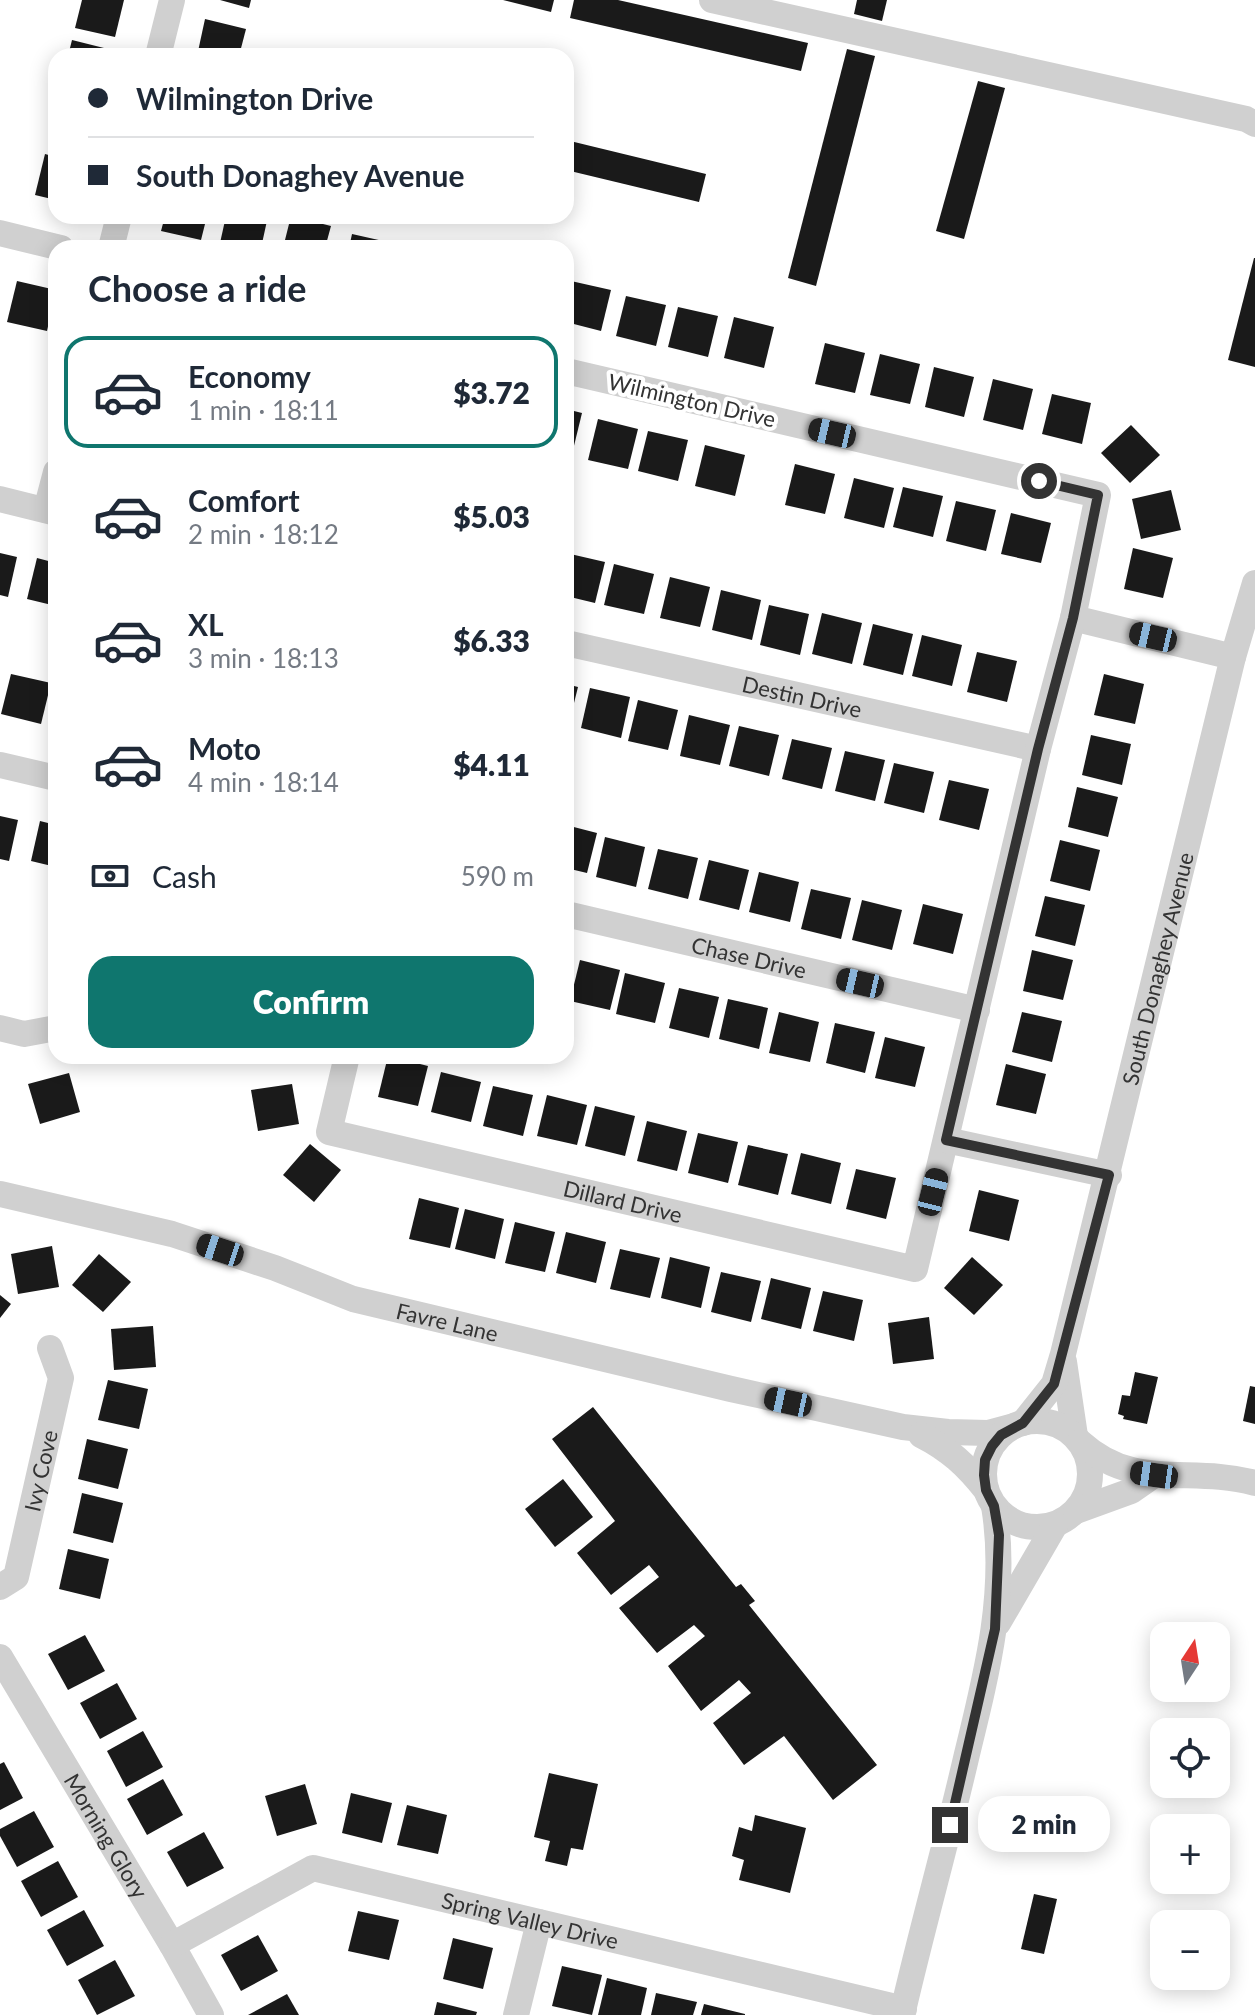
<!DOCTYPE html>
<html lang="en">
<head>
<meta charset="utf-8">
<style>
	body { margin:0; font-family:Lato,sans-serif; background:#f2f2f3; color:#1f2937; height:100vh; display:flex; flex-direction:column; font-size:30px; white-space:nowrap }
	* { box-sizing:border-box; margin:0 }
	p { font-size:26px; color:#747a83 }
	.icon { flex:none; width:44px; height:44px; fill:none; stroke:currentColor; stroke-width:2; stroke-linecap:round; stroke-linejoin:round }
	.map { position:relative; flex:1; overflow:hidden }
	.panel { position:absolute; left:48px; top:240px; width:526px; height:824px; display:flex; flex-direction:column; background:#fff; border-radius:24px; box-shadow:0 4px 20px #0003 }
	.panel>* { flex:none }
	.banner { position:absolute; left:48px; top:48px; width:526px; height:176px; border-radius:24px; box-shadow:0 4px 20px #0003; display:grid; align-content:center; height:176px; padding:0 40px; background:#fff }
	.needle { width:52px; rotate:12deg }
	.fabs { position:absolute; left:1150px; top:1622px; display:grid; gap:16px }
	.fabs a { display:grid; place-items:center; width:80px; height:80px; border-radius:16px; background:#fff; box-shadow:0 4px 20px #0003; font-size:40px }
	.end { position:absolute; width:36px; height:36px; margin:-18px; border:10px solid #333; background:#fff; box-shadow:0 0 0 4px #fff }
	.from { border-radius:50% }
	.bubble { position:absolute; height:56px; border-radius:24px; background:#fff; box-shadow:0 4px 20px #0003; font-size:26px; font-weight:800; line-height:56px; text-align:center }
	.car { position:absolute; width:24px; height:48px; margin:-24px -12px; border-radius:10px; box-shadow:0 0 6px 2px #0007; background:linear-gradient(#222 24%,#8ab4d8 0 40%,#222 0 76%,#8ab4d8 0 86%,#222 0) }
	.banner b { display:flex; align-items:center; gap:28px; height:76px; font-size:30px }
	.banner b+b { border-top:2px solid #e0e1e3 }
	.banner i { width:20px; height:20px; background:#1f2937 }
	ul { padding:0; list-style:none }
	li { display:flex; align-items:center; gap:24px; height:112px; margin:0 16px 12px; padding:0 24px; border:4px solid transparent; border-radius:24px }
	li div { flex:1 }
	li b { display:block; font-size:30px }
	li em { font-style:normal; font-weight:800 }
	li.current { border-color:#0f766e }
	li>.icon { width:72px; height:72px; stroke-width:1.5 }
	h2 { padding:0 40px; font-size:36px; line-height:96px }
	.pay { display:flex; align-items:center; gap:20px; height:88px; padding:0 40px; font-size:30px }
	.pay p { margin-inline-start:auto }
	.action { display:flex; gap:16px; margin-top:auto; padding:16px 40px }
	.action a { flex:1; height:92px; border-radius:24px; background:#0f766e; color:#fff; font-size:32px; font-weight:800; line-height:92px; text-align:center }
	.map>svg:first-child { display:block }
	.building { fill:#1a1a1a }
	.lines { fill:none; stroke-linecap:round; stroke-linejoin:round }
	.minor { stroke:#d0d0d0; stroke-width:26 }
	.route { stroke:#333; stroke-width:10 }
	.labels { text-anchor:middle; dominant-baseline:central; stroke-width:8; stroke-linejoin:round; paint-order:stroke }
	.street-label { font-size:22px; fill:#333; stroke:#fff }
</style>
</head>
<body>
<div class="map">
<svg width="1255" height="2015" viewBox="0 0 1255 2015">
	<rect width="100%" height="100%" fill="#fff"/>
	<g class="building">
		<polygon points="82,0 124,0 115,37 75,28"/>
		<polygon points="220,0 251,0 249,8"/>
		<polygon points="503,0 554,0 551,12"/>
		<polygon points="574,0 618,0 808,43 801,71 570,18"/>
		<polygon points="857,0 887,0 882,21 854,14"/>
		<polygon points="205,19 246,29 239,56 197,56"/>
		<polygon points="72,40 112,50 110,56 68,56"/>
		<polygon points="847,49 875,56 816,286 788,278"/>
		<polygon points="978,81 1005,88 964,239 936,231"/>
		<polygon points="55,110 56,110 56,141 48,139"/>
		<polygon points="566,140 706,174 699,202 566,170"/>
		<polygon points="45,154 56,157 56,200 35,195"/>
		<polygon points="165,216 207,216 201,240 161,231"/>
		<polygon points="226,216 268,216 261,248 242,248 220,243"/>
		<polygon points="291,216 331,226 325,248 283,248"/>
		<polygon points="352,234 392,243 391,248 349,248"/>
		<polygon points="1254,258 1255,258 1255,367 1228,360"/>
		<polygon points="17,281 56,290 47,331 7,322"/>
		<polygon points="571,281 611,290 601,331 566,322 566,302"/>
		<polygon points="626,296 666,305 656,346 616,336"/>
		<polygon points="678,307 718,316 708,357 668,347"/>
		<polygon points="734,317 774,327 764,368 724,358"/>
		<polygon points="825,343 865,353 855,393 815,384"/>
		<polygon points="880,354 920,364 910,404 870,395"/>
		<polygon points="934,367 974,377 964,417 925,407"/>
		<polygon points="993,379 1033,389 1023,430 983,420"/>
		<polygon points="1052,394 1091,403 1082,444 1042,434"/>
		<polygon points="566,409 582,413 572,454 566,452"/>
		<polygon points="598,419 638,429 628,469 588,460"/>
		<polygon points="1131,425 1160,455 1130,483 1101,453"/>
		<polygon points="648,431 688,440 678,481 638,471"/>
		<polygon points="705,445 745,455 735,496 695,486"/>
		<polygon points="795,464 835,474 825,514 785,505"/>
		<polygon points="854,478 894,488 884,528 844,518"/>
		<polygon points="903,487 943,496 933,537 893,527"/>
		<polygon points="1171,490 1181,530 1141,539 1132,499"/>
		<polygon points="956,501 996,510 986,551 946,541"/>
		<polygon points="1011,513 1051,523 1041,563 1001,554"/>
		<polygon points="1133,548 1173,558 1163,598 1124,589"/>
		<polygon points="0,553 17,557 8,597 0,595"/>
		<polygon points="566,553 605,562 595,603 566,596"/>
		<polygon points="37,558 56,563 56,606 27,599"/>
		<polygon points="614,564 654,574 644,614 604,605"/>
		<polygon points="670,577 710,587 700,627 660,618"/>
		<polygon points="721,590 761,600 752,640 712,630"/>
		<polygon points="769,605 809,614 800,655 760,645"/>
		<polygon points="822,613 862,623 852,664 812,654"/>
		<polygon points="873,624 913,634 903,675 863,665"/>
		<polygon points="922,635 962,645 952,686 912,676"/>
		<polygon points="977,652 1017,661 1007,702 967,692"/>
		<polygon points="11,674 51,683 41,724 1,714"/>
		<polygon points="1104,674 1144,684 1135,724 1094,715"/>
		<polygon points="566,684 578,687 567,731 566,730"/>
		<polygon points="590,688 630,697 621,738 581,728"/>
		<polygon points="638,700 678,710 668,750 628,741"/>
		<polygon points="689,715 730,725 720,765 680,756"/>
		<polygon points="739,726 779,735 769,776 729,766"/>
		<polygon points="1091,735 1131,744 1122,785 1082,775"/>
		<polygon points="792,739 832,748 822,789 782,779"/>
		<polygon points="845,751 885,760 875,801 835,791"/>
		<polygon points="894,763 934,772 924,813 884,803"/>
		<polygon points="949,780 989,789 979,830 939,820"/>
		<polygon points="1077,787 1118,797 1108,837 1068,827"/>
		<polygon points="0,816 18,820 9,861 0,859"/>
		<polygon points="40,821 56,825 56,867 31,861"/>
		<polygon points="566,825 597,833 587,873 566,868"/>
		<polygon points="605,837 645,847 636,887 596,877"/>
		<polygon points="1060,840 1100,850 1090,891 1050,881"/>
		<polygon points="658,849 698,858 688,899 648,889"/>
		<polygon points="709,860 749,870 739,910 699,900"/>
		<polygon points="759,872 799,882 790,922 749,912"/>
		<polygon points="811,889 851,898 841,939 801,929"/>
		<polygon points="1045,896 1085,905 1075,946 1035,936"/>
		<polygon points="862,900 902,910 892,950 852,940"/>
		<polygon points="923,904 963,914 953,954 913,944"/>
		<polygon points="1032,950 1073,960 1063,1000 1023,991"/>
		<polygon points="580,960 620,970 610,1010 570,1001"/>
		<polygon points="625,973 665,983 655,1023 616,1014"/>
		<polygon points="679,988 719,997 709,1038 669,1028"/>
		<polygon points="728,999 768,1008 759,1049 719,1039"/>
		<polygon points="779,1012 819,1022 810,1062 769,1053"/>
		<polygon points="1022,1012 1062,1021 1052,1062 1012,1052"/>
		<polygon points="835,1023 875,1032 865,1073 826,1063"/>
		<polygon points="885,1037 925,1047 915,1087 875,1078"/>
		<polygon points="388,1056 428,1066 418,1106 378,1097"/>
		<polygon points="1006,1064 1046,1074 1036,1114 996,1105"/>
		<polygon points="441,1072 481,1082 471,1122 431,1112"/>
		<polygon points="69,1073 80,1112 40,1124 28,1084"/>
		<polygon points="292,1084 299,1124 258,1131 251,1090"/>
		<polygon points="493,1086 533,1095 523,1136 483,1126"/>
		<polygon points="547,1095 587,1105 577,1145 537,1136"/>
		<polygon points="595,1106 635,1116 625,1156 585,1146"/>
		<polygon points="647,1121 687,1131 677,1171 637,1161"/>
		<polygon points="698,1133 738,1142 728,1183 688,1173"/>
		<polygon points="310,1144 341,1170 314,1202 283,1175"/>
		<polygon points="748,1145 788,1154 778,1195 738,1185"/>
		<polygon points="801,1153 841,1163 831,1204 791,1194"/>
		<polygon points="856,1169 896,1178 886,1219 846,1209"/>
		<polygon points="979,1190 1019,1200 1009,1241 969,1231"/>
		<polygon points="419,1198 459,1208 450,1248 409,1239"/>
		<polygon points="465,1209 504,1219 495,1259 455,1249"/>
		<polygon points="515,1222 555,1232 545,1272 505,1263"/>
		<polygon points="566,1232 606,1242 596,1283 556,1273"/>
		<polygon points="52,1246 59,1287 18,1294 11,1254"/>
		<polygon points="620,1249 660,1258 650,1298 610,1289"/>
		<polygon points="99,1254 131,1282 103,1312 72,1285"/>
		<polygon points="670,1257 710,1267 701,1308 661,1298"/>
		<polygon points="972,1257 1003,1285 974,1315 944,1288"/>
		<polygon points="721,1272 761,1281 751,1322 711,1312"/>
		<polygon points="771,1278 811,1288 801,1329 761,1319"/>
		<polygon points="823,1291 863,1300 854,1341 813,1331"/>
		<polygon points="0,1295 11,1304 0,1318"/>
		<polygon points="929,1317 934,1359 893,1364 888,1323"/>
		<polygon points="153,1326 156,1367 114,1370 111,1329"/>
		<polygon points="1135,1372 1158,1377 1147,1424 1123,1419 1124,1416 1118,1414 1122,1395 1130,1396"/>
		<polygon points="108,1380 148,1389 139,1429 98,1420"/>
		<polygon points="1250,1386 1255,1387 1255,1424 1243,1421"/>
		<polygon points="593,1407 736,1587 741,1584 755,1601 749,1605 877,1765 833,1800 784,1736 744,1765 713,1723 751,1693 739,1680 701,1711 668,1666 705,1636 694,1625 657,1653 619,1608 659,1577 649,1565 611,1595 577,1553 615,1521 552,1439"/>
		<polygon points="87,1439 128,1449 118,1489 78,1479"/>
		<polygon points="563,1479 593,1517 555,1547 525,1509"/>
		<polygon points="82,1493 123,1503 113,1543 73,1533"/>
		<polygon points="68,1549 109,1559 100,1599 59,1589"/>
		<polygon points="85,1635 105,1671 68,1690 48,1654"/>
		<polygon points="117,1683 137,1719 100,1739 80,1703"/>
		<polygon points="143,1731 163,1767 126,1787 107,1751"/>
		<polygon points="4,1762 23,1798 0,1810 0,1764"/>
		<polygon points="549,1773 598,1784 583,1850 571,1848 567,1866 545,1861 550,1841 534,1837"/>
		<polygon points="163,1779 183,1815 147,1835 127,1799"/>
		<polygon points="305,1784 317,1824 277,1836 265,1796"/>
		<polygon points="351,1793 392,1803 382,1843 342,1833"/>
		<polygon points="407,1805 447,1815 438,1854 397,1845"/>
		<polygon points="34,1811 54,1847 17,1867 0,1836 0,1829"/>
		<polygon points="755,1815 806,1828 790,1893 739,1880 744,1860 732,1856 739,1827 752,1831"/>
		<polygon points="204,1832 224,1868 187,1887 167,1852"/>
		<polygon points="58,1861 78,1897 41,1917 21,1881"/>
		<polygon points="1034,1894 1057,1899 1044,1954 1021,1949"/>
		<polygon points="84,1910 104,1946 67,1966 47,1930"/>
		<polygon points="358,1911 399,1920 389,1960 348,1951"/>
		<polygon points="258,1935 278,1971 241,1991 221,1955"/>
		<polygon points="453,1938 493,1948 483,1989 443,1979"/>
		<polygon points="115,1960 135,1996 97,2015 78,1980"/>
		<polygon points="562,1966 602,1975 592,2015 552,2006"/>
		<polygon points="607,1978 647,1988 641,2015 598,2015"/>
		<polygon points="656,1993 697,2002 693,2015 651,2015"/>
		<polygon points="287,1994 299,2015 248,2015"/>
		<polygon points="437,2002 477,2012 476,2015 434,2015"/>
		<polygon points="704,2004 745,2014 745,2015 701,2015"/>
	</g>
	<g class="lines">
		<g class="minor">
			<polyline points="712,0 1246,119 1255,124"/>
			<polyline points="158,56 172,0"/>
			<polyline points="0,233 61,248"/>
			<polyline points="111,248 119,216"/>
			<polyline points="0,499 56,513"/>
			<polyline points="46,510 56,472"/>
			<polyline points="1073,618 1233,657"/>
			<path id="s1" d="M566 643 1038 749"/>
			<polyline points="0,765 56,778"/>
			<path id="s2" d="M566 914 977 1010"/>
			<polyline points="0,1028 24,1034 56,1028"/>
			<path id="s3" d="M347 1056 329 1132 915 1269 1038 749 1073 618 1098 495 566 371"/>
			<polyline points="946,1140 1109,1175"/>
			<path id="s4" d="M0 1194 172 1234 275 1268 353 1299 731 1389 903 1427 948 1432 988 1433 1014 1426"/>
			<polyline points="1064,1362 1075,1436"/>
			<circle cx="1037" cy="1474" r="53"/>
			<path id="s5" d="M1023 1423 1054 1384 1063 1354 1233 657 1255 583"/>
			<path d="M921 1435C949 1449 967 1466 986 1490"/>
			<path d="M1080 1442C1135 1492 1189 1465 1255 1483"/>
			<polyline points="1076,1511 1131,1491 1154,1475"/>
			<path id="s6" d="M0 1587 16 1577 61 1378 50 1348"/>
			<polyline points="998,1623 1055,1525"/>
			<path id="s7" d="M0 1657 172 1945 211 2015"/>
			<path id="s8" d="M172 1945 313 1868 904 2009"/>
			<polyline points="516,2015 539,1922"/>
			<path d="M902 2015C922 1928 947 1841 967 1754 987 1673 1008 1590 994 1506"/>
		</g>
	</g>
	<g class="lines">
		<polyline class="route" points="950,1825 995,1629 999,1535 994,1506 986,1490 984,1475 985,1460 992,1446 1001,1435 1023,1423 1054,1384 1109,1175 946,1140 1038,749 1073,618 1098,495 1039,481"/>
	</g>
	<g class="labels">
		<g class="street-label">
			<text transform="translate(692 400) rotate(13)">Wilmington Drive</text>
			<text stroke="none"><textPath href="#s1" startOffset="242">Destin Drive</textPath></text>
			<text stroke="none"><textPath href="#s2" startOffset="188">Chase Drive</textPath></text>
			<text stroke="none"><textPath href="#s5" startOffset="478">South Donaghey Avenue</textPath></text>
			<text stroke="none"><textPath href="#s3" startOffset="380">Dillard Drive</textPath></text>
			<text stroke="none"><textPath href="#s4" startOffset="466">Favre Lane</textPath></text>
			<text stroke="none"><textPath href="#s6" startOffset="128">Ivy Cove</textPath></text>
			<text stroke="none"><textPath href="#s7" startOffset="208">Morning Glory</textPath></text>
			<text stroke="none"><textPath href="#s8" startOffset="384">Spring Valley Drive</textPath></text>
		</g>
	</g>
</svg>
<div class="fabs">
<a><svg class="needle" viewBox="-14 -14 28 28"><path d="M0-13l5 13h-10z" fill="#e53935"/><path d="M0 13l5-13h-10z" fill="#747a83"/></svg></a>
<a><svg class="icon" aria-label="locate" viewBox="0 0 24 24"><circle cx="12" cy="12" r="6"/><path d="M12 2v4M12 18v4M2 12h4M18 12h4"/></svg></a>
<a>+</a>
<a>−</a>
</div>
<i class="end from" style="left:1039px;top:481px"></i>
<i class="end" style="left:950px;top:1825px"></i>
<div class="bubble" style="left:978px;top:1796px;width:132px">2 min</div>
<i class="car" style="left:832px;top:433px;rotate:283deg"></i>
<i class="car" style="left:1153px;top:637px;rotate:283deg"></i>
<i class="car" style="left:860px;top:983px;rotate:283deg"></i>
<i class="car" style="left:933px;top:1192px;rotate:14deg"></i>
<i class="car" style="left:220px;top:1250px;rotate:288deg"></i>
<i class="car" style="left:788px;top:1402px;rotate:282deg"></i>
<i class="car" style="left:1154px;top:1475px;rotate:278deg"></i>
<div class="banner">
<b><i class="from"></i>Wilmington Drive</b>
<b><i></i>South Donaghey Avenue</b>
</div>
<section class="panel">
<h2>Choose a ride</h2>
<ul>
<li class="current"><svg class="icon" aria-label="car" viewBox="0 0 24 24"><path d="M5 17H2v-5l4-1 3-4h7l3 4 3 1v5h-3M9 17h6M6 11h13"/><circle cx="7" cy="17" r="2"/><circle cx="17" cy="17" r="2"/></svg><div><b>Economy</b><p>1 min · 18:11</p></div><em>$3.72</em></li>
<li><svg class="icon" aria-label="car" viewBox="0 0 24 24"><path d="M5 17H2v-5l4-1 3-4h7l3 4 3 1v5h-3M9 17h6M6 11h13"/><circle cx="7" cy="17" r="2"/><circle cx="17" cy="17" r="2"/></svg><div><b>Comfort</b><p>2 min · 18:12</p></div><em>$5.03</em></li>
<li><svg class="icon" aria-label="car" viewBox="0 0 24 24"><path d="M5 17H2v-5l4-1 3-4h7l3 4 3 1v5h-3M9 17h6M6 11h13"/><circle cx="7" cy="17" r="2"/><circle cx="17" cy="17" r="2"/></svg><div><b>XL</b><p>3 min · 18:13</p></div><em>$6.33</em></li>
<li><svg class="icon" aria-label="car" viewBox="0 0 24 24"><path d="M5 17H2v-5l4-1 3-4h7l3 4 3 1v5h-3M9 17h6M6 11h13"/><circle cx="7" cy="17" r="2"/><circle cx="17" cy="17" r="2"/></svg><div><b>Moto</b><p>4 min · 18:14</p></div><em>$4.11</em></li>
</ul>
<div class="pay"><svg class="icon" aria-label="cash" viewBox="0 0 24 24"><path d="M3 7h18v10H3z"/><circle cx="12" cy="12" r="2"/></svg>Cash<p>590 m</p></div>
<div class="action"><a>Confirm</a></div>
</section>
</div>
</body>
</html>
